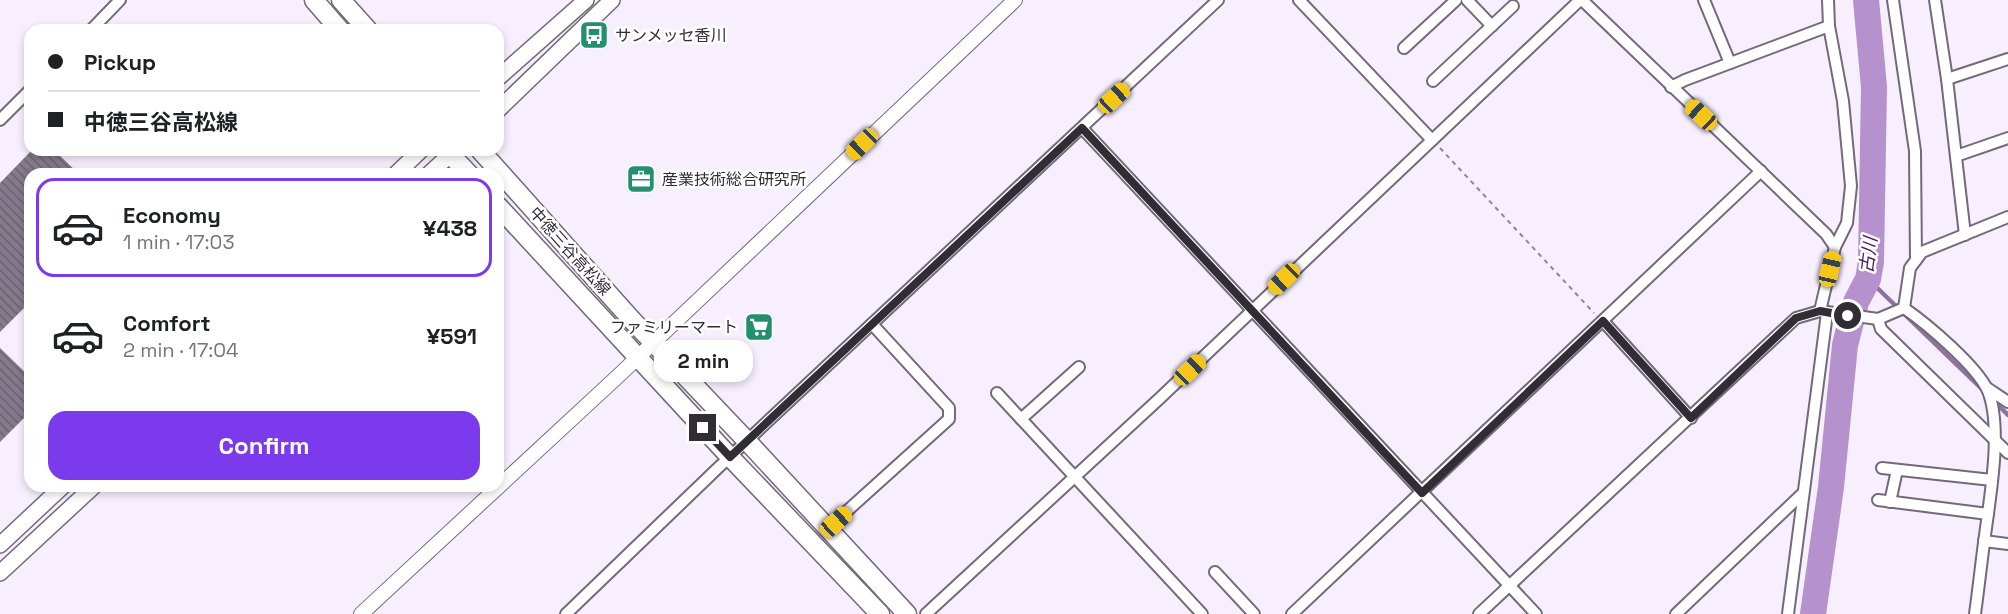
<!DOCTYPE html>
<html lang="en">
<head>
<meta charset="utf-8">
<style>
	body { margin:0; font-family:"Space Grotesk","Noto Sans JP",sans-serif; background:#f2f2f2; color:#202124; height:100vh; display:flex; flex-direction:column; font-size:22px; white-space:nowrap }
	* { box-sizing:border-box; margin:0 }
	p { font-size:20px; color:#757577 }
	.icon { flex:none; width:33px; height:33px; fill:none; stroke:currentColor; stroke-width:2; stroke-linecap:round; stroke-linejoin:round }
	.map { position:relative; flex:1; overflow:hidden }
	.drawer { position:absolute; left:24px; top:168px; width:480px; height:324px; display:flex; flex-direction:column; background:#fff; border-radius:18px; box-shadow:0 3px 9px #0003 }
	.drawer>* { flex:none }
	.hud { position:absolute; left:24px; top:24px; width:480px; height:132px; border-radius:18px; box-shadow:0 3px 9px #0003; display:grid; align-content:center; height:132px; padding:0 24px; background:#fff }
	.end { position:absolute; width:27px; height:27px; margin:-14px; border:8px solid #312d34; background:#fff; box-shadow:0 0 0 3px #fff }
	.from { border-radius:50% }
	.bubble { position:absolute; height:42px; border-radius:18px; background:#fff; box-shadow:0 3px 9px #0003; font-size:20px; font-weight:600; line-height:42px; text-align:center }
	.car { position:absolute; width:18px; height:36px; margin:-18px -9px; border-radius:8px; box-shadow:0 0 4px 2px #0007; background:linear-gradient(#f5c518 24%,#345 0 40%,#f5c518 0 76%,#345 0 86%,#f5c518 0) }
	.hud b { display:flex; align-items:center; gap:21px; height:57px; font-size:22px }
	.hud b+b { border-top:2px solid #e0e0e0 }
	.hud i { width:15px; height:15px; background:#202124 }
	ul { padding:10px 0 0; list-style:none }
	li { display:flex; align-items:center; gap:18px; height:99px; margin:0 12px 9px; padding:0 12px; border:3px solid transparent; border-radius:18px }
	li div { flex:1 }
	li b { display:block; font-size:22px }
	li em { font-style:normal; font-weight:600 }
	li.on { border-color:#7c3aed }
	li>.icon { width:54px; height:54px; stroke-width:1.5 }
	.action { display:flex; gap:12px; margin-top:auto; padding:12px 24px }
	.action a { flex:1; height:69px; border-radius:18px; background:#7c3aed; color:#fff; font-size:24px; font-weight:600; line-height:69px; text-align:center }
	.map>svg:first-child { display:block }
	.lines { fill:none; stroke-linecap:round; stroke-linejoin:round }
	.stream { stroke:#8d739f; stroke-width:4.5 }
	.river { stroke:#b591cd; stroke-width:26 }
	.building { fill:url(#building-back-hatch) }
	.minor-casing { stroke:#73697a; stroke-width:14 }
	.tertiary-casing { stroke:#73697a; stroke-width:16 }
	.secondary-casing { stroke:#73697a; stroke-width:18 }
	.primary-casing { stroke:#73697a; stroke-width:21 }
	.path { stroke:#8d8792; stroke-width:2; stroke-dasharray:4.5 4.5; stroke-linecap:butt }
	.minor { stroke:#fff; stroke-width:10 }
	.tertiary { stroke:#fff; stroke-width:14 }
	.secondary { stroke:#fff; stroke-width:15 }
	.primary { stroke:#fff; stroke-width:18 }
	.route { stroke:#312d34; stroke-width:8 }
	.labels { text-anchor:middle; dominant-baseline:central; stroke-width:5; stroke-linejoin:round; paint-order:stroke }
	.poi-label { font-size:16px; fill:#312d34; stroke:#fff; text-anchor:start }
	.street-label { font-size:16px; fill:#312d34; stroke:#fff }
	.water-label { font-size:18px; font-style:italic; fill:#481961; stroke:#fff }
</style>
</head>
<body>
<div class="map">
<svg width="2008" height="614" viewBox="0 0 2008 614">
	<defs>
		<pattern id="building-back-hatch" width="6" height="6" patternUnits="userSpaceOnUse" patternTransform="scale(1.5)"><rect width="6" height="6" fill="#847a8b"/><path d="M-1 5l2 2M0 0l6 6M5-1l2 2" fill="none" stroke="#6d6472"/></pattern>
	</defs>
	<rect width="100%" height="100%" fill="#f7eefe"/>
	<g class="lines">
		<g class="stream">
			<polyline points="1868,279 1985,392"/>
			<polyline points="1995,402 2008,415"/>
		</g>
		<polyline class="river" points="1813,614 1831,487 1845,345 1856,302 1868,279 1871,262 1874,87 1866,0"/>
	</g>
	<g class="building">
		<polygon points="32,150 54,150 79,174 30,174 30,302 0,332 0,183"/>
		<polygon points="0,348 30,377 30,412 0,442"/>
	</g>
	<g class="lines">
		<g class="minor-casing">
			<g id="minor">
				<polyline points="1299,0 1432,140"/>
				<polyline points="1467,0 1492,26"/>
				<polyline points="1582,0 1826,234 1835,247"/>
				<polyline points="1704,0 1730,63"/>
				<polyline points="1828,0 1829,26"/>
				<polyline points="1893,0 1915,151 1916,260"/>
				<polyline points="1935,0 1947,79 1965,235"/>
				<polyline points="91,30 120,0"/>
				<polyline points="1404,48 1456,0"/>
				<polyline points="1947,79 2008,59"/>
				<polyline points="1433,81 1513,6"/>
				<polyline points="1671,87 1685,80 1829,26 1843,101 1851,186 1847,223 1835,247 1820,311"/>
				<polyline points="0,120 30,90"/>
				<polyline points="1082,128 1536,614"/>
				<polyline points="1956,156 2008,138"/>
				<path d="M1904 308C1927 324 1977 366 1988 391 2002 426 1991 491 1986 528 1982 556 1979 585 1975 614"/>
				<polyline points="1904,308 1910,268 1922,252 2008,217"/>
				<polyline points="1878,319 1881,329 2008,453"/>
				<polyline points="1603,321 1691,418"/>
				<polyline points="1987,388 2008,402"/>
				<polyline points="997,393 1202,614"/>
				<polyline points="1021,419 1079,367"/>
				<polyline points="1882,468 1992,480"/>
				<polyline points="1878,500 1988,514"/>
				<polyline points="1890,502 1897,470"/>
				<polyline points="827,529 949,419 949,408 872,324"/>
				<polyline points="1984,541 2008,544"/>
				<polyline points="1215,572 1254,614"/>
				<polyline points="566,614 720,466 1218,0"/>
				<polyline points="926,614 1159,399 1580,0"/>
				<polyline points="1292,614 1761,171"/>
				<polyline points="1479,614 1796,318 1820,311 1878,319 1904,308"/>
				<polyline points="1676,614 1803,493"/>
				<polyline points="1788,614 1827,313"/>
			</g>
		</g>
		<g class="tertiary-casing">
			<polyline id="tertiary" points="361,614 616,378 1015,0"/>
		</g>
		<g class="secondary-casing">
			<g id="secondary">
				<polyline points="498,78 586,0"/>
				<polyline points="498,110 612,0"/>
				<polyline points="396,174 421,150"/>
				<polyline points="429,174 455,150"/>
				<polyline points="0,545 63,486"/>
				<polyline points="0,573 94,486"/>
			</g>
		</g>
		<g class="primary-casing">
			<g id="primary">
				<polyline points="314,0 340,30"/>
				<polyline points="341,0 368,30"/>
				<polyline points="446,150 469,174"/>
				<polyline points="480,150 632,320 747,441 907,614"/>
				<polyline points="498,206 730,457 880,614"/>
			</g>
		</g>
		<polyline class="path" points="1440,148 1594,313"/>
		<use href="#minor" class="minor"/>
		<use href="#tertiary" class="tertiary"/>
		<use href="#secondary" class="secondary"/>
		<use href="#primary" class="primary"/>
	</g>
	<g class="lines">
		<polyline class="route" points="703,428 730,457 1082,128 1422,493 1603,321 1691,418 1796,318 1820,311 1848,316"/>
	</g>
	<defs>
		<g id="bus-square" transform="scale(1.5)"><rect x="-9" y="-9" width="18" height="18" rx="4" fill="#228f6e" stroke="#fff"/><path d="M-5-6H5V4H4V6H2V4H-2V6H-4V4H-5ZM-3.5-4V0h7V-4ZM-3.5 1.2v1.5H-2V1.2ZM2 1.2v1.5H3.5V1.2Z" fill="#fff"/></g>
		<g id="office-square" transform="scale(1.5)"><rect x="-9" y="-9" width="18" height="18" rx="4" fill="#228f6e" stroke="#fff"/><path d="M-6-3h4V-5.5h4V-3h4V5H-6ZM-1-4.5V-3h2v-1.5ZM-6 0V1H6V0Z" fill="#fff"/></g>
		<g id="supermarket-square" transform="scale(1.5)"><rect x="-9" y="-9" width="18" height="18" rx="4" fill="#228f6e" stroke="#fff"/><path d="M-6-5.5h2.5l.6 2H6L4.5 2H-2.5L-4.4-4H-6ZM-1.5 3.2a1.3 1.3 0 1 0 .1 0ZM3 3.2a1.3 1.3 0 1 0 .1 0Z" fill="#fff"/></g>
	</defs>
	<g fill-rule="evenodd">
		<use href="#bus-square" x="594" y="35"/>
		<use href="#office-square" x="641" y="179"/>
		<use href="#supermarket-square" x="759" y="327"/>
	</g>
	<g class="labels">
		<g class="poi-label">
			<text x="615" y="35">サンメッセ香川</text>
			<text x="662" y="179">産業技術総合研究所</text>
			<text x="738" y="327" text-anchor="end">ファミリーマート</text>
		</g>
		<g class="street-label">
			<text transform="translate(570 251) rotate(48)">中徳三谷高松線</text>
		</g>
		<g class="water-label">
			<text transform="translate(1868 255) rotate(-83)">古川</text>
		</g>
	</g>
</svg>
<i class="end from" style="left:1848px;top:316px"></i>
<i class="end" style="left:703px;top:428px"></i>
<div class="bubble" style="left:654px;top:340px;width:99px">2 min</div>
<i class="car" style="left:1114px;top:98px;rotate:47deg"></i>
<i class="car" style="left:1701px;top:115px;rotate:313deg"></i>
<i class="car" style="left:862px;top:144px;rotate:226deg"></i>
<i class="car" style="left:1830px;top:269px;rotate:13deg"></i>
<i class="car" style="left:1284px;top:279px;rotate:226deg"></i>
<i class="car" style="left:1190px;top:370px;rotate:46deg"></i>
<i class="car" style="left:836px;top:522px;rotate:48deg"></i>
<div class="hud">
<b><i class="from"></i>Pickup</b>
<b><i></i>中徳三谷高松線</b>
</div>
<section class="drawer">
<ul>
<li class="on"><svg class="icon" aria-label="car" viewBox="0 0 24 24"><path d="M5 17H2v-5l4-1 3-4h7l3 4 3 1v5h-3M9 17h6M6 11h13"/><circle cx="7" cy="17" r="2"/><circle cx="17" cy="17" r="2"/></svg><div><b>Economy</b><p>1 min · 17:03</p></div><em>¥438</em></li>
<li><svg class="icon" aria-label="car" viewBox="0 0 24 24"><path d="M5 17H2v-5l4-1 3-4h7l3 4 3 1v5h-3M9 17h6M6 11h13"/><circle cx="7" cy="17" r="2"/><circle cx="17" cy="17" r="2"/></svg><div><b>Comfort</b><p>2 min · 17:04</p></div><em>¥591</em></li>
</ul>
<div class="action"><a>Confirm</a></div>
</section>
</div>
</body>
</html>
